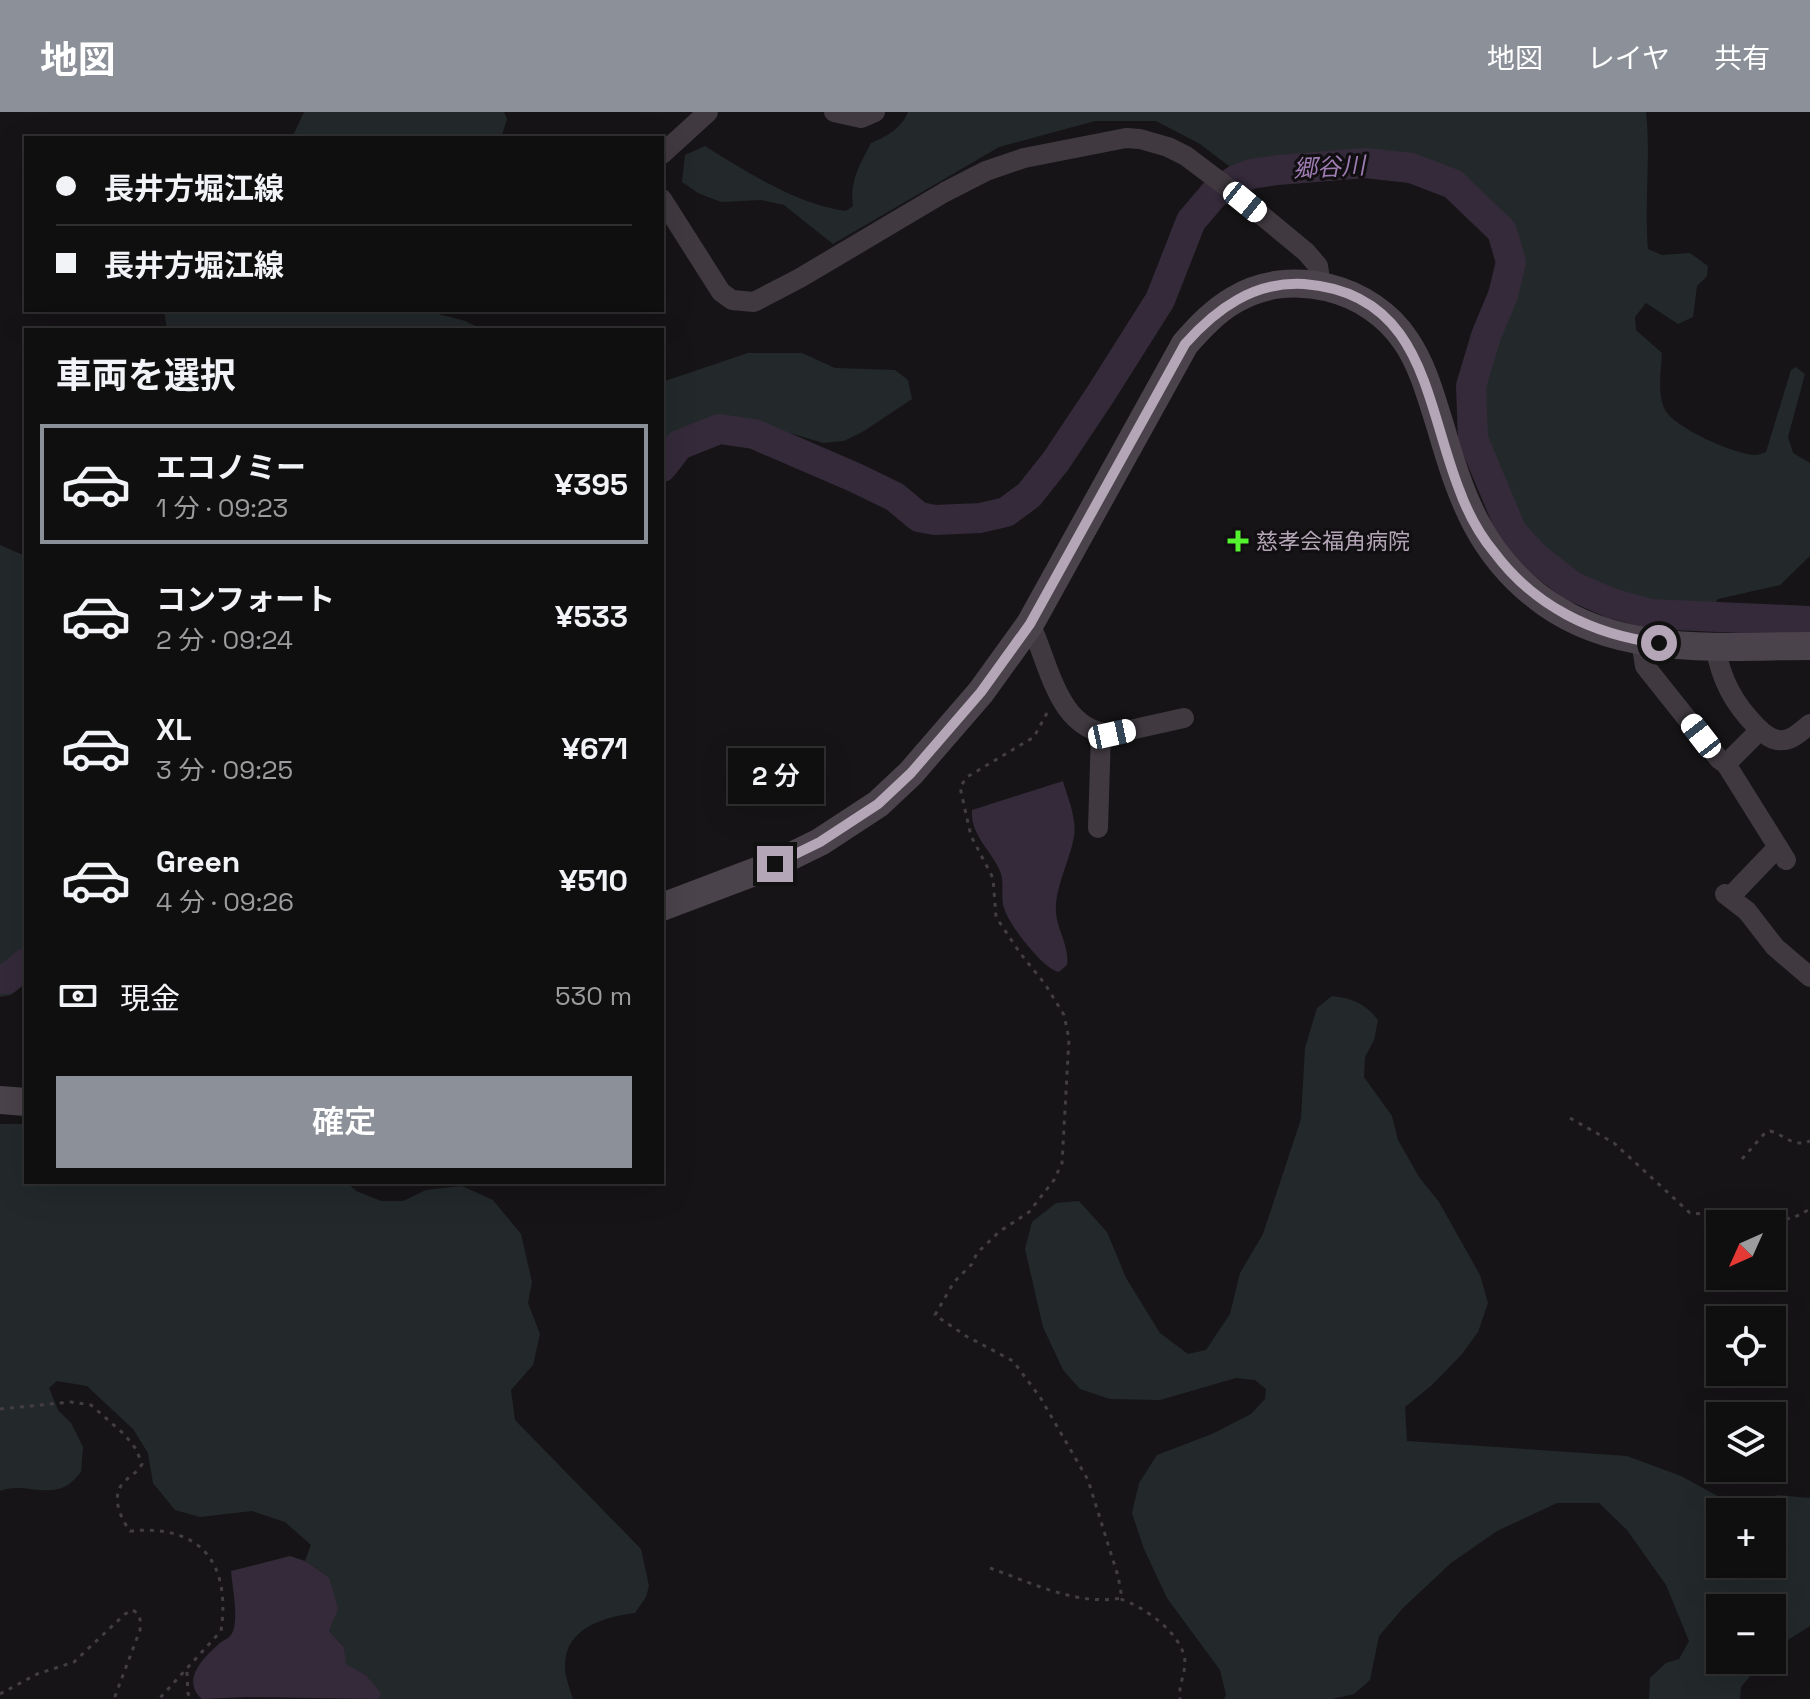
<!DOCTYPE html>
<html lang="ja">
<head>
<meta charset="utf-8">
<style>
	body { margin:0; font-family:"Space Grotesk","Noto Sans JP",sans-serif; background:#1e1d1e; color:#f1f3f6; height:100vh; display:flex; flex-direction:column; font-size:30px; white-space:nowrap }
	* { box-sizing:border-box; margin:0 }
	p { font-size:26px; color:#9c9c9f }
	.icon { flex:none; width:44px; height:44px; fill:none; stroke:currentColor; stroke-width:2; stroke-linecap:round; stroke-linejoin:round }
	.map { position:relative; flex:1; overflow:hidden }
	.drawer { position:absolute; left:24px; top:216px; width:640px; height:856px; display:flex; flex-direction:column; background:#100f10; border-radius:0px; box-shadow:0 8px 32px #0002,0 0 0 2px #302f30 }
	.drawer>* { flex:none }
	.banner { position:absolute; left:24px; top:24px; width:640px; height:176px; border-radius:0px; box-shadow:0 8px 32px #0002,0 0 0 2px #302f30; display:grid; align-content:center; height:176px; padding:0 32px; background:#100f10 }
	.needle { width:52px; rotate:225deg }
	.controls { position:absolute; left:1706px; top:1098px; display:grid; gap:16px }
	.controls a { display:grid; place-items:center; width:80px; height:80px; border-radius:0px; background:#100f10; box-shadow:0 8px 32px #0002,0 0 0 2px #302f30; font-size:40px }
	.end { position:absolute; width:36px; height:36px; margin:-18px; border:10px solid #b4a6b7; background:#111; box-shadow:0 0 0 4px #111 }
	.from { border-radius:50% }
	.bubble { position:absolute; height:56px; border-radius:0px; background:#100f10; box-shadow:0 8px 32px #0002,0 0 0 2px #302f30; font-size:26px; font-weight:600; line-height:56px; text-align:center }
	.car { position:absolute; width:24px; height:48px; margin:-24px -12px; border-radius:10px; box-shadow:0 0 6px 2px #0007; background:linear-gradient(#fff 24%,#345 0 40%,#fff 0 76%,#345 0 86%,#fff 0) }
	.banner b { display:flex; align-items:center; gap:28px; height:76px; font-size:30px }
	.banner b+b { border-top:2px solid #302f30 }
	.banner i { width:20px; height:20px; background:#f1f3f6 }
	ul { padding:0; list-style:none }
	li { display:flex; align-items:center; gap:24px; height:120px; margin:0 16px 12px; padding:0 16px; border:4px solid transparent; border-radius:0px }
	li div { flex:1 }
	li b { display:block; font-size:30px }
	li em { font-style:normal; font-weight:600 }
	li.current { border-color:#8c9099 }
	li>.icon { width:72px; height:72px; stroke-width:1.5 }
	h2 { padding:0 32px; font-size:36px; line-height:96px }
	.pay { display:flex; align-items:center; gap:20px; height:88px; padding:0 32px; font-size:30px }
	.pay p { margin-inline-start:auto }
	.primary-button { display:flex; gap:16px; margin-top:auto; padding:16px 32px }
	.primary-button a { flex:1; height:92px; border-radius:0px; background:#8c9099; color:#fff; font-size:32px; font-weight:600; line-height:92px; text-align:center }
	header { display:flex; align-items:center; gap:48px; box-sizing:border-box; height:112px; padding:0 40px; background:#8c9099; color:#fff }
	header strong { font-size:38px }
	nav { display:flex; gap:44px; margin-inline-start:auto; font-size:28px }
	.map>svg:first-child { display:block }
	.green { fill:#23292b; fill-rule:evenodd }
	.water { fill:#342a3a }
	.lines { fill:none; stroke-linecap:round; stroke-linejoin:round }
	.river { stroke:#342a3a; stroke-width:30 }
	.path { stroke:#443d44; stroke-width:3; stroke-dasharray:4 6; stroke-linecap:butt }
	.street { stroke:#403a40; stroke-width:20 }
	.secondary { stroke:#4b434b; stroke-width:28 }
	.route { stroke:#b4a6b7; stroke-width:10 }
	.poi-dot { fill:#53f42f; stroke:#110f11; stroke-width:3 }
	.labels { text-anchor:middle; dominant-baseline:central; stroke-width:6; stroke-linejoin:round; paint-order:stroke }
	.poi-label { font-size:22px; fill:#b4a6b7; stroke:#110f11; text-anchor:start }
	.water-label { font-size:24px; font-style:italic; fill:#9e7cb2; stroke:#110f11 }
</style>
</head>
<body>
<header>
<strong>地図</strong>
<nav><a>地図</a><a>レイヤ</a><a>共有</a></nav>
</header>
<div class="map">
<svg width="1810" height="1587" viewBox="0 0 1810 1587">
	<rect width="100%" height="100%" fill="#161416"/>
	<g class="green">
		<polygon points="304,0 504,0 507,7 501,26 292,26"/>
		<path d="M908 0H1646C1651 46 1644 91 1648 137L1662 143 1690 141 1708 154 1707 164 1697 174 1693 205 1678 212 1646 191 1635 205 1636 218 1662 241C1661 258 1657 282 1665 298 1675 316 1734 342 1754 343 1758 343 1763 341 1766 340L1791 258 1796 255 1805 262 1788 325 1793 341 1810 351V444L1780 473 1718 487 1704 508 1682 509 1620 498 1575 479 1530 444 1494 400 1467 335 1460 280 1507 156 1500 123 1453 77 1370 57 1292 59 1246 67 1200 32 1156 9H1095L999 35 833 132 784 93 761 88 721 90 698 81 682 70 685 43 705 34C746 60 797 92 846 99L853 94C849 70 860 52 871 31 886 25 902 16 908 0Z"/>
		<polygon points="164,198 423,198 465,209 484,218 167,218"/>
		<polygon points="748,241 802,241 835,256 895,258 908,268 912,287 864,319 844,329 823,331 741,306 716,306 662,335 662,270"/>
		<polygon points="0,433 23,443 26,465 26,871 11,883 0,885"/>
		<path d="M1332 884C1352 886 1366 892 1378 908L1374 928 1365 945 1364 965 1392 1004 1398 1028 1419 1065 1439 1090 1480 1163 1488 1191 1478 1220 1462 1242 1432 1273 1405 1295 1407 1329 1627 1344 1681 1364 1723 1387 1745 1394 1778 1383 1810 1386V1514L1772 1538V1496H1720V1548H1764L1741 1575 1740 1587H1649L1650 1566 1666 1551 1679 1547 1689 1529 1666 1473 1627 1418 1599 1391H1557L1497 1419 1451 1451 1403 1496 1379 1524 1370 1568 1354 1582 1332 1587H1224L1226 1583 1220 1558 1167 1486 1144 1437 1132 1401 1139 1371 1157 1343 1212 1322 1251 1302 1265 1287 1266 1277 1255 1268 1236 1266 1160 1288 1110 1287 1080 1277 1063 1258 1043 1215 1025 1137 1032 1110 1056 1091 1079 1089 1107 1120 1126 1166 1160 1221 1188 1242 1206 1238 1230 1202 1240 1161 1263 1122 1301 1007 1305 936 1317 896ZM1772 1400V1452H1720V1400Z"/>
		<path d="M0 1012H26V1070H346L356 1079 381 1089H403L426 1078 462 1074 493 1088 521 1122 532 1170 528 1191 540 1222 533 1253 511 1278 515 1308 641 1437 649 1474 646 1485 635 1501C604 1505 564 1516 565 1555 565 1565 570 1577 573 1587H379L380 1581 366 1563 345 1552 344 1535 329 1519V1465L305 1449 311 1433 285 1410 252 1399 200 1405 175 1398 153 1371 148 1341 133 1317 87 1274 57 1269 49 1276 58 1298 71 1311 83 1335 81 1360C77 1364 72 1371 66 1374 46 1385 21 1370 0 1379Z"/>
	</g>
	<g class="water">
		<path d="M1063 669C1068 687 1077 706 1074 725 1070 747 1058 769 1056 792 1054 816 1070 831 1067 853L1059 860C1044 858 1008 812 1004 796 1000 784 1005 771 1000 759 991 738 970 723 972 698Z"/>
		<path d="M290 1444 305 1449 329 1465 338 1497 329 1519 344 1535 346 1552 366 1563 381 1581 379 1587 247 1585 202 1587C180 1568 204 1545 221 1530 223 1529 230 1525 231 1523 240 1511 232 1474 231 1459Z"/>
	</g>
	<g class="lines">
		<g class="river">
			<polyline points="662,355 679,333 719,317 754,322 856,366 895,385 919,405 935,408 980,406 1006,400 1029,383 1056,349 1100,283 1160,188 1191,109 1214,82 1236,68 1251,62 1278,58 1365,51 1411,56 1453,72 1502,119 1511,150 1503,183 1486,224 1471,274 1473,327 1512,420 1537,447 1572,474 1611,491 1650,502 1810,509"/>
			<polyline points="0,867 7,867 26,851"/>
		</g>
		<g class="path">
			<polyline points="1047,601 1034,625 967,665 960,675 971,724 993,766 996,805 1020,841 1045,872 1064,903 1069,927 1062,1051 1054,1068 1029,1100 999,1120 977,1141 972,1152 954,1170 935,1203 966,1224 1013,1249 1040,1285 1088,1368 1118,1464 1122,1486"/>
			<polyline points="1570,1006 1614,1031 1690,1101 1776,1108 1793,1106 1810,1097"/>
			<path d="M1742 1047 1765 1021 1770 1019C1785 1023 1793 1036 1810 1029"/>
			<path d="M0 1297 71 1290 91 1293 124 1322 136 1337 142 1352C137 1361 131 1363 124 1370 110 1384 121 1407 130 1419 201 1412 231 1451 221 1519L159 1587"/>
			<path d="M990 1456C1032 1471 1077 1494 1122 1486L1120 1487C1144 1494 1184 1523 1185 1550 1185 1563 1178 1574 1180 1587"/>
			<polyline points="187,1560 188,1582 194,1587"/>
			<path d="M0 1582 37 1562 74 1550 125 1502 133 1498C141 1504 141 1509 140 1518L114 1587"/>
		</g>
		<g class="street">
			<polyline points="834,0 861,6 875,0"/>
			<polyline points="662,42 708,0"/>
			<polyline points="662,87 721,180 732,188 754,190 800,166 945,80 986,59 1024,46 1126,26 1140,27 1168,35 1186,44 1231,78 1306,140 1318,154 1321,173"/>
			<path d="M1030 512C1050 552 1057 619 1112 622L1184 606"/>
			<polyline points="1641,529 1645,554 1719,647 1726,652"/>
			<path d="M1715 534C1721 567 1733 591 1757 615 1764 622 1773 630 1784 628 1794 627 1802 618 1810 612"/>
			<polyline points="1760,618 1726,652 1786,748"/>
			<polyline points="1098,716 1101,621"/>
			<polyline points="1725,782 1747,799 1775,835 1810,865"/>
			<polyline points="1730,785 1778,735"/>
		</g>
		<g class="secondary">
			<path d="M662 795 775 752 820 730 878 692 911 661 981 580 1030 512 1185 232C1200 215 1215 199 1234 188 1290 154 1371 175 1406 229 1423 254 1431 285 1440 313 1461 386 1481 445 1546 491 1622 545 1722 534 1810 534"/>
			<polyline points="0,988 26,990"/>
		</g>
	</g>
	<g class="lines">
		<path class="route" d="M775 752 820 730 878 692 911 661 981 580 1030 512 1185 232C1216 197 1254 169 1304 172 1424 181 1425 290 1459 377 1467 399 1479 422 1494 440 1534 494 1593 523 1659 531"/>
	</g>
	<path class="poi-dot" d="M1234 417h8v8h8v8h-8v8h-8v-8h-8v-8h8z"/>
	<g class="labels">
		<g class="poi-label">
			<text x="1256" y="429">慈孝会福角病院</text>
		</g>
		<g class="water-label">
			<text transform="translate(1329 55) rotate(-3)">郷谷川</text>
		</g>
	</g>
</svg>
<div class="controls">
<a><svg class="needle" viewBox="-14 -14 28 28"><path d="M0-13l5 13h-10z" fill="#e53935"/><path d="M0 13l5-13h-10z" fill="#9c9c9f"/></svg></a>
<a><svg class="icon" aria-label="locate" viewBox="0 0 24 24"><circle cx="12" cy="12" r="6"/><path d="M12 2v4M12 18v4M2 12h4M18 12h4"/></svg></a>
<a><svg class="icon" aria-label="layers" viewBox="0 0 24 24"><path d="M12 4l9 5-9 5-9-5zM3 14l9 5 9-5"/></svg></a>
<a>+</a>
<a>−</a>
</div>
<i class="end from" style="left:1659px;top:531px"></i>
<i class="end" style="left:775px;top:752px"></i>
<div class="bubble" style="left:728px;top:636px;width:96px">2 分</div>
<i class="car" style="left:1245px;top:90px;rotate:129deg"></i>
<i class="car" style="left:1112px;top:622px;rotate:78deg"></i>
<i class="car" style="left:1701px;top:624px;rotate:322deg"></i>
<div class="banner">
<b><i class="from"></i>長井方堀江線</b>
<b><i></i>長井方堀江線</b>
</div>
<section class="drawer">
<h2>車両を選択</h2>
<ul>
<li class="current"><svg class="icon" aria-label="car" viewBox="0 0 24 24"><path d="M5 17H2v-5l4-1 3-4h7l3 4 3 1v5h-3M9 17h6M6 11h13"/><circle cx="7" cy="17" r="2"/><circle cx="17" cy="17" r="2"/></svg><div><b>エコノミー</b><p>1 分 · 09:23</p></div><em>¥395</em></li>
<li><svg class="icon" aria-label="car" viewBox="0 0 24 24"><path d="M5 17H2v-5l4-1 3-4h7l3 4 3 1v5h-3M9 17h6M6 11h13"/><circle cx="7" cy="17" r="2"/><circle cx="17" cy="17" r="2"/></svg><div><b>コンフォート</b><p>2 分 · 09:24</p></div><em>¥533</em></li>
<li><svg class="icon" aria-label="car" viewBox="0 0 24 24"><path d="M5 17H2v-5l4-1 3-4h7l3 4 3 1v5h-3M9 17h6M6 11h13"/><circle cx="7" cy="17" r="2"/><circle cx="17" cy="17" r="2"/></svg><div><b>XL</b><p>3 分 · 09:25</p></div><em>¥671</em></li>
<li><svg class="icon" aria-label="car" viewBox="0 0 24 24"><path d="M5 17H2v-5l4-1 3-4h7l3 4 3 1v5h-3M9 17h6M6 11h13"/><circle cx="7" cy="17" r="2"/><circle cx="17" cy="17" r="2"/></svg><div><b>Green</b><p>4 分 · 09:26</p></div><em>¥510</em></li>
</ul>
<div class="pay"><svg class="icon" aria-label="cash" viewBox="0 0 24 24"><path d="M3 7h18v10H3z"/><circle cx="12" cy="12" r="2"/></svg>現金<p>530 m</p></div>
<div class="primary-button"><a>確定</a></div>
</section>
</div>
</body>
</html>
